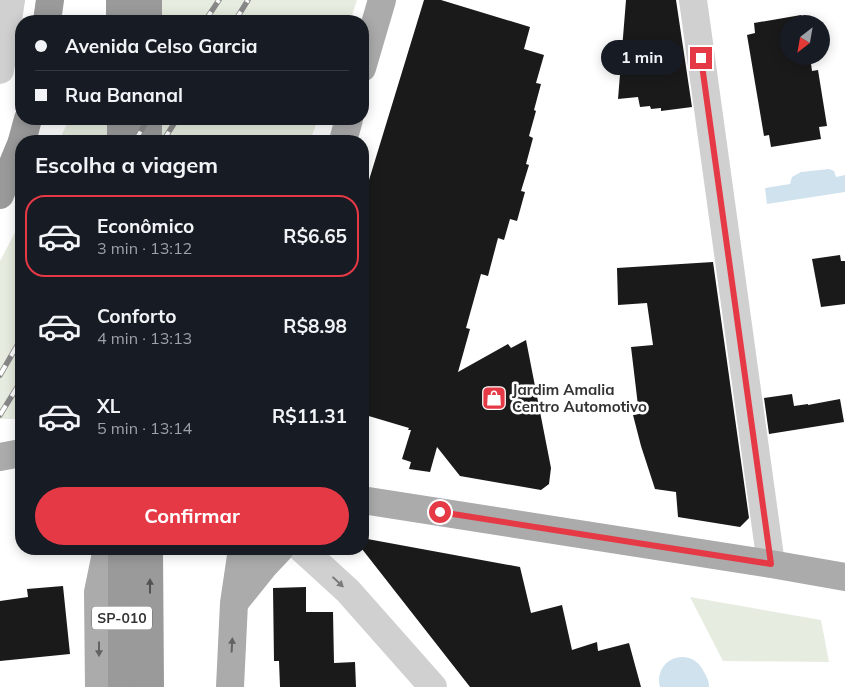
<!DOCTYPE html>
<html lang="pt">
<head>
<meta charset="utf-8">
<style>
	body { margin:0; font-family:Mulish,sans-serif; background:#20242c; color:#f1f3f6; height:100vh; display:flex; flex-direction:column; font-size:19px; white-space:nowrap }
	* { box-sizing:border-box; margin:0 }
	p { font-size:16px; color:#9ea1a6 }
	.icon { flex:none; width:28px; height:28px; fill:none; stroke:currentColor; stroke-width:2; stroke-linecap:round; stroke-linejoin:round }
	.map { position:relative; flex:1; overflow:hidden }
	.sheet { position:absolute; left:15px; top:135px; width:354px; height:420px; display:flex; flex-direction:column; background:#171b24; border-radius:20px; box-shadow:0 2px 12px #0003 }
	.sheet>* { flex:none }
	.guide { position:absolute; left:15px; top:15px; width:354px; height:110px; border-radius:20px; box-shadow:0 2px 12px #0003; display:grid; align-content:center; height:110px; padding:0 20px; background:#171b24 }
	.needle { width:32px; rotate:211deg }
	.controls { position:absolute; left:780px; top:15px; display:grid; gap:10px }
	.controls a { display:grid; place-items:center; width:50px; height:50px; border-radius:50%; background:#171b24; box-shadow:0 2px 12px #0003; font-size:25px }
	.end { position:absolute; width:22px; height:22px; margin:-11px; border:6px solid #e63946; background:#fff; box-shadow:0 0 0 2px #fff }
	.from { border-radius:50% }
	.bubble { position:absolute; height:35px; border-radius:18px; background:#171b24; box-shadow:0 2px 12px #0003; font-size:16px; font-weight:700; line-height:35px; text-align:center }
	.guide b { display:flex; align-items:center; gap:18px; height:48px; font-size:19px }
	.guide b+b { border-top:1px solid #363941 }
	.guide i { width:12px; height:12px; background:#f1f3f6 }
	ul { padding:0; list-style:none }
	li { display:flex; align-items:center; gap:15px; height:82px; margin:0 10px 8px; padding:0 10px; border:2px solid transparent; border-radius:20px }
	li div { flex:1 }
	li b { display:block; font-size:19px }
	li em { font-style:normal; font-weight:700 }
	li.current { border-color:#e63946 }
	li>.icon { width:45px; height:45px; stroke-width:1.5 }
	h2 { padding:0 20px; font-size:22px; line-height:60px }
	.button { display:flex; gap:10px; margin-top:auto; padding:10px 20px }
	.button a { flex:1; height:58px; border-radius:30px; background:#e63946; color:#fff; font-size:20px; font-weight:700; line-height:58px; text-align:center }
	.map>svg:first-child { display:block }
	.green { fill:#e6ecdf }
	.water { fill:#cfe2ee }
	.lines { fill:none; stroke-linecap:round; stroke-linejoin:round }
	.river { stroke:#cfe2ee; stroke-width:46 }
	.building { fill:#1a1a1a }
	.minor { stroke:#d0d0d0; stroke-width:28 }
	.major { stroke:#ababab; stroke-width:28 }
	.highway { stroke:#9a9a9a; stroke-width:28 }
	.rail-casing { stroke:#888; stroke-width:5.5 }
	.rail { stroke:#fff; stroke-width:4; stroke-dasharray:11; stroke-linecap:butt }
	.oneway { fill:#7a7a7a }
	.oneway2 { fill:#525252 }
	.oneway3 { fill:#636363 }
	.route { stroke:#e63946; stroke-width:6 }
	.labels { text-anchor:middle; dominant-baseline:central; stroke-width:5; stroke-linejoin:round; paint-order:stroke }
	.shield { fill:#fff; stroke:#707070; stroke-width:1 }
	.shield-label { font-size:14px; font-weight:bold; fill:#333 }
	.poi-label { font-size:15px; font-weight:bold; fill:#333; stroke:#fff; text-anchor:start }
</style>
</head>
<body>
<div class="map">
<svg width="845" height="687" viewBox="0 0 845 687">
	<rect width="100%" height="100%" fill="#fff"/>
	<g class="green">
		<polygon points="140,0 357,0 350,21 125,21"/>
		<polygon points="69,119 318,119 310,141 59,141"/>
		<polygon points="21,221 21,419 0,419 0,261"/>
		<polygon points="690,597 821,620 829,662 723,661"/>
	</g>
	<polygon class="water" points="829,169 834,171 836,177 845,175 845,192 767,204 765,188 790,184 792,177 801,172"/>
	<g class="lines">
		<polyline class="river" points="682,680 686,687"/>
	</g>
	<g class="building">
		<polygon points="424,0 441,0 530,27 524,49 544,55 536,83 541,84 534,110 536,111 529,136 533,138 526,164 529,165 521,191 525,192 517,221 510,219 504,240 498,238 488,276 481,274 466,328 470,329 458,372 508,344 511,348 526,340 551,468 549,484 541,490 460,476 437,447 430,472 409,469 411,462 402,459 411,430 408,430 409,428 362,414 362,203"/>
		<polygon points="626,0 676,0 692,107 661,111 661,108 651,109 650,106 640,107 638,97 618,99"/>
		<polygon points="801,15 803,24 789,24 789,56 810,56 812,71 818,70 827,126 819,127 821,139 771,147 769,135 764,136 747,35 755,33 754,23"/>
		<polygon points="840,255 841,261 845,261 845,304 821,307 812,259"/>
		<polygon points="713,262 749,518 740,527 678,517 676,492 655,489 641,446 633,415 639,414 631,347 653,345 647,303 618,305 617,268"/>
		<polygon points="792,394 794,406 808,404 808,405 840,399 844,422 769,434 764,398"/>
		<polygon points="362,538 520,567 531,613 562,605 572,650 597,642 598,651 629,643 641,687 470,687 362,549"/>
		<polygon points="63,586 70,654 0,661 0,601 28,597 27,589"/>
		<polygon points="306,587 306,612 333,612 334,663 355,662 356,687 280,687 279,661 274,661 273,588"/>
	</g>
	<g class="lines">
		<g class="minor">
			<polyline points="693,0 771,564"/>
			<polyline points="0,70 11,0"/>
			<polyline points="302,549 348,591 433,687"/>
		</g>
		<g class="major">
			<polyline points="362,68 382,0"/>
			<polyline points="343,141 349,119"/>
			<polyline points="0,457 21,453"/>
			<polyline points="362,500 771,564 845,577"/>
			<polyline points="235,602 264,566 280,549"/>
			<polyline points="99,687 98,592 105,558 109,549"/>
			<polyline points="230,687 234,603 242,549"/>
		</g>
		<g class="highway">
			<polyline points="120,0 120,21"/>
			<polyline points="148,0 148,21"/>
			<polyline points="47,21 50,0"/>
			<polyline points="121,119 121,141"/>
			<polyline points="148,119 148,141"/>
			<polyline points="22,141 28,119"/>
			<polyline points="0,195 21,144"/>
			<polyline points="122,549 122,687"/>
			<polyline points="149,549 150,687"/>
		</g>
		<g class="rail-casing">
			<g id="rail">
				<polyline points="205,21 219,0"/>
				<polyline points="235,21 248,0"/>
				<polyline points="135,141 148,119"/>
				<polyline points="163,141 177,119"/>
				<polyline points="0,375 21,339"/>
				<polyline points="0,415 21,381"/>
			</g>
		</g>
		<use href="#rail" class="rail"/>
	</g>
	<defs><path id="oneway-solid" d="M-6-.8H1V-3.2L6.5 0L1 3.2V.8H-6Z" transform="scale(1.25)"/></defs>
	<use class="oneway" href="#oneway-solid" transform="translate(338 582) rotate(43)"/>
	<use class="oneway2" href="#oneway-solid" transform="translate(150 586) rotate(-90)"/>
	<g class="oneway3">
		<use href="#oneway-solid" transform="translate(232 645) rotate(-87)"/>
		<use href="#oneway-solid" transform="translate(99 649) rotate(90)"/>
	</g>
	<g class="lines">
		<polyline class="route" points="440,512 771,564 701,58"/>
	</g>
	<defs>
		<g id="shop-square" transform="scale(1.25)"><rect x="-9" y="-9" width="18" height="18" rx="4" fill="#e63946" stroke="#fff"/><path d="M-5-2.5h2.3a2.7 3.5 0 0 1 5.4 0H5L5.5 6h-11ZM-1.5-2.5h3a1.5 2.3 0 0 0-3 0Z" fill="#fff"/></g>
	</defs>
	<g fill-rule="evenodd">
		<use href="#shop-square" x="494" y="398"/>
	</g>
	<g class="labels">
		<rect class="shield" x="92" y="606.5" width="60" height="23" rx="4"/>
		<g class="shield-label">
			<text x="122" y="618">SP-010</text>
		</g>
		<g class="poi-label">
			<text x="512" y="389">Jardim Amalia<tspan x="512" dy="17">Centro Automotivo</tspan></text>
		</g>
	</g>
</svg>
<div class="controls">
<a><svg class="needle" viewBox="-14 -14 28 28"><path d="M0-13l5 13h-10z" fill="#e53935"/><path d="M0 13l5-13h-10z" fill="#9ea1a6"/></svg></a>
</div>
<i class="end from" style="left:440px;top:512px"></i>
<i class="end" style="left:701px;top:58px"></i>
<div class="bubble" style="left:601px;top:40px;width:82px">1 min</div>
<div class="guide">
<b><i class="from"></i>Avenida Celso Garcia</b>
<b><i></i>Rua Bananal</b>
</div>
<section class="sheet">
<h2>Escolha a viagem</h2>
<ul>
<li class="current"><svg class="icon" aria-label="car" viewBox="0 0 24 24"><path d="M5 17H2v-5l4-1 3-4h7l3 4 3 1v5h-3M9 17h6M6 11h13"/><circle cx="7" cy="17" r="2"/><circle cx="17" cy="17" r="2"/></svg><div><b>Econômico</b><p>3 min · 13:12</p></div><em>R$6.65</em></li>
<li><svg class="icon" aria-label="car" viewBox="0 0 24 24"><path d="M5 17H2v-5l4-1 3-4h7l3 4 3 1v5h-3M9 17h6M6 11h13"/><circle cx="7" cy="17" r="2"/><circle cx="17" cy="17" r="2"/></svg><div><b>Conforto</b><p>4 min · 13:13</p></div><em>R$8.98</em></li>
<li><svg class="icon" aria-label="car" viewBox="0 0 24 24"><path d="M5 17H2v-5l4-1 3-4h7l3 4 3 1v5h-3M9 17h6M6 11h13"/><circle cx="7" cy="17" r="2"/><circle cx="17" cy="17" r="2"/></svg><div><b>XL</b><p>5 min · 13:14</p></div><em>R$11.31</em></li>
</ul>
<div class="button"><a>Confirmar</a></div>
</section>
</div>
</body>
</html>
